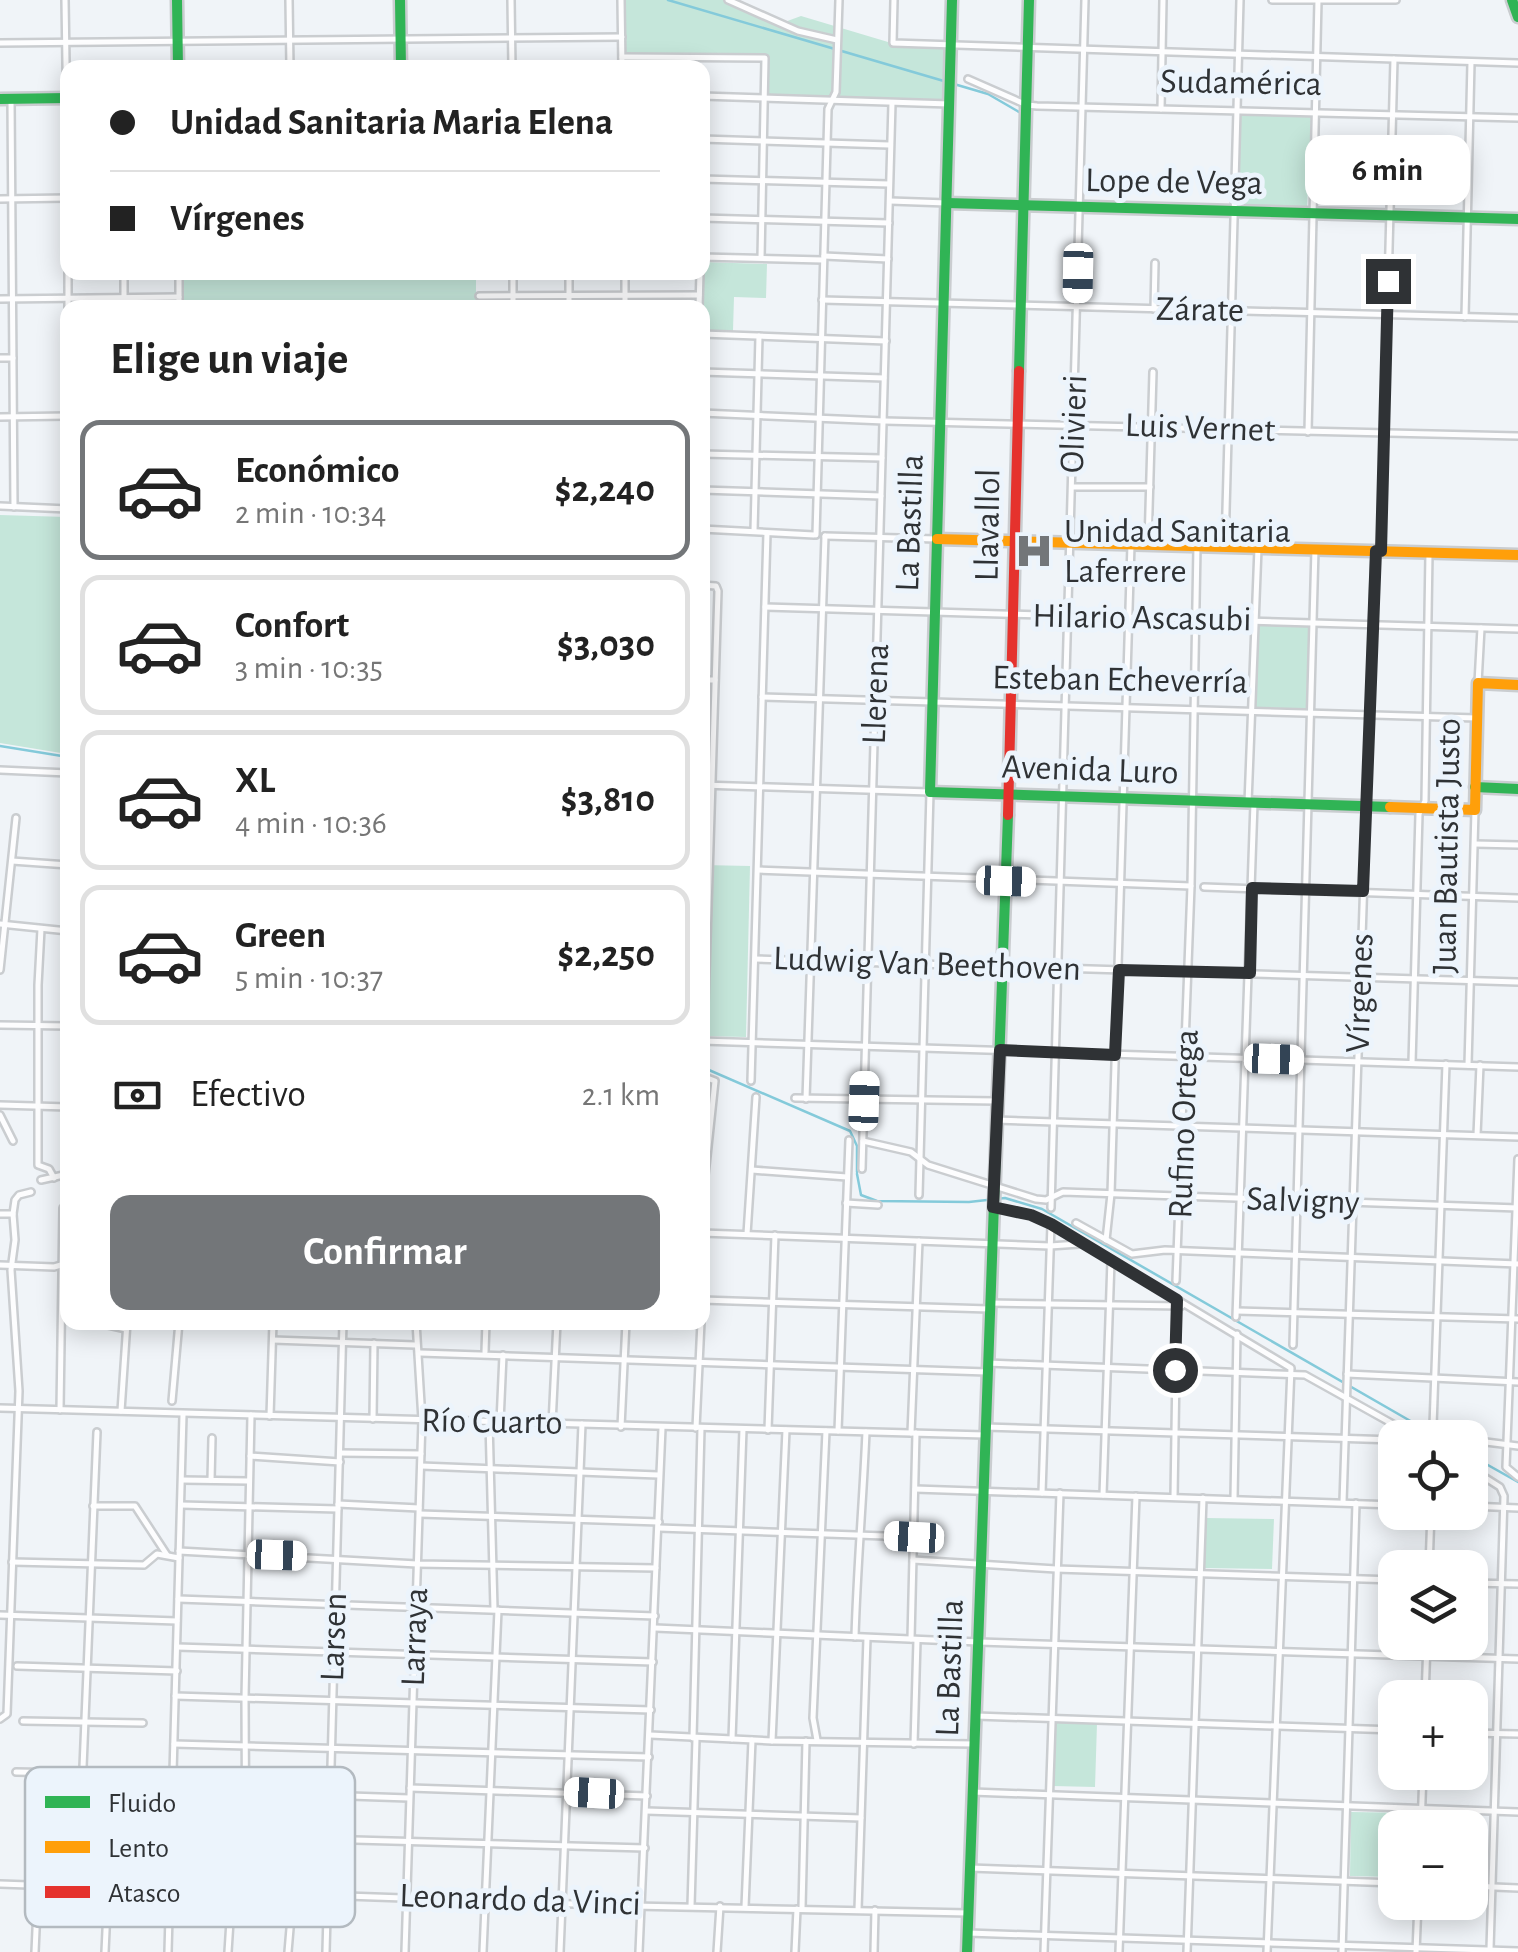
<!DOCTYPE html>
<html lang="es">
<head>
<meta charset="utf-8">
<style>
	body { margin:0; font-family:"Alegreya Sans",sans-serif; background:#f6f6f6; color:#222; height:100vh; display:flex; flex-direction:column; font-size:38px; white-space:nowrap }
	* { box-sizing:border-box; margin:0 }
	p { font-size:32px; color:#767676 }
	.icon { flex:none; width:55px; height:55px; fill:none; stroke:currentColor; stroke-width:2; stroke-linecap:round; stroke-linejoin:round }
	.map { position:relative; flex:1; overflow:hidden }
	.side { position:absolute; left:60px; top:300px; width:650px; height:1030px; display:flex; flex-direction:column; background:#fff; border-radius:20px; box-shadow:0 5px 25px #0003 }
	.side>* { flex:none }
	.top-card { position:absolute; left:60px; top:60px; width:650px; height:220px; border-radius:20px; box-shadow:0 5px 25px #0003; display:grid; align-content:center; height:220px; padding:0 50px; background:#fff }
	.controls { position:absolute; left:1378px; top:1420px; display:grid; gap:20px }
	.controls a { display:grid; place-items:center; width:110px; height:110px; border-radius:20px; background:#fff; box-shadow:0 5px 25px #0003; font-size:50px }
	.end { position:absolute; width:45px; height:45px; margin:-22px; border:12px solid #2f3235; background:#fff; box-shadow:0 0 0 5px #fff }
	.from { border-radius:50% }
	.bubble { position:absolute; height:70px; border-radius:20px; background:#fff; box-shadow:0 5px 25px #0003; font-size:32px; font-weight:600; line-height:70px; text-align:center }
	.car { position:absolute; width:30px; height:60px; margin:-30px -15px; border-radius:12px; box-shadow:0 0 8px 2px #0007; background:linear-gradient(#fff 24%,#345 0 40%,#fff 0 76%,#345 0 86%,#fff 0) }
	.top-card b { display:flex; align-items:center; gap:35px; height:95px; font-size:38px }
	.top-card b+b { border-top:2px solid #e0e0e0 }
	.top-card i { width:25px; height:25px; background:#222 }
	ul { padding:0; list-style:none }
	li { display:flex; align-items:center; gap:30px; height:140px; margin:0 20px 15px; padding:0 30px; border:5px solid #e0e0e0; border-radius:20px }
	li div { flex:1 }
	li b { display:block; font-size:38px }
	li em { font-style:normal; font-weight:600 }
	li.selected { border-color:#737679 }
	li>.icon { width:90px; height:90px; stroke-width:1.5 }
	h2 { padding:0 50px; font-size:45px; line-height:120px }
	.pay { display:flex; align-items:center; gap:25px; height:110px; padding:0 50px; font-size:38px }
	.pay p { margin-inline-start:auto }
	.action { display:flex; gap:20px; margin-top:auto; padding:20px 50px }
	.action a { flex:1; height:115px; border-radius:20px; background:#737679; color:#fff; font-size:40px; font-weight:600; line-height:115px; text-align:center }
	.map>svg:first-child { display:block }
	.green { fill:#c5e6da }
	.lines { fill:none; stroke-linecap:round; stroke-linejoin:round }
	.stream { stroke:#84cada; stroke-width:2.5 }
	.street-casing { stroke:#cacdd0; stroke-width:10 }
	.fast-casing { stroke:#cacdd0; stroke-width:15 }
	.slow-casing { stroke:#cacdd0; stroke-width:15 }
	.jam-casing { stroke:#cacdd0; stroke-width:15 }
	.street { stroke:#fdfdfe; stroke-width:5 }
	.fast { stroke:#30b455; stroke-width:10 }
	.slow { stroke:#ff9f0a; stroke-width:10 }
	.jam { stroke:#e5322d; stroke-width:10 }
	.route { stroke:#2f3235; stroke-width:12 }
	.labels { text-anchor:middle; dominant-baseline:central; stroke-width:10; stroke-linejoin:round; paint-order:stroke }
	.street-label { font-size:35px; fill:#2f3235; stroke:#ecf4fc }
	.poi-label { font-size:35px; fill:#2f3235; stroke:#ecf4fc; text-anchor:start }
	.key { fill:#ecf4fc; stroke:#b3bac0; stroke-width:2.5 }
	.key-label { font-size:28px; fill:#2f3235 }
</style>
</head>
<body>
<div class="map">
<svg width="1518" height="1952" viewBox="0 0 1518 1952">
	<rect width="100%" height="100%" fill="#f0f4f8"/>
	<g class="green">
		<polygon points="621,0 728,0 782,23 801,16 888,42 951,46 950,104 765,98 766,60 622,57"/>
		<polygon points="1240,114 1311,117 1307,209 1238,208"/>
		<polygon points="703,262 767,264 766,298 734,297 733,331 703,330"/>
		<rect x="184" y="273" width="292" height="34"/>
		<polygon points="0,515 67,517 67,754 0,743"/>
		<polygon points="1257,624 1309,626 1306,709 1254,707"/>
		<polygon points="703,865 750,866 746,1037 703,1036"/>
		<polygon points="1206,1518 1274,1519 1272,1569 1204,1568"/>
		<polygon points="1055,1722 1097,1724 1095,1787 1053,1786"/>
		<polygon points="1351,1812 1414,1813 1414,1827 1395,1828 1395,1877 1350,1876"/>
	</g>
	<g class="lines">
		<g class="stream">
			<polyline points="668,0 988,94 1019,112"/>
			<polyline points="0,746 68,757"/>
			<polyline points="702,1067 850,1131 857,1146 857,1172"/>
			<polyline points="857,1174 861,1195 877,1201 969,1202 1005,1198 1042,1209 1440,1438"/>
			<polyline points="1470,1455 1518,1482"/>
		</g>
		<g class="street-casing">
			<g id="street">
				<polyline points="65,0 68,188"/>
				<polyline points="289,0 290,68"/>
				<polyline points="511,0 512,68"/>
				<polyline points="621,0 622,68"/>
				<polyline points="728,0 798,31 837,40"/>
				<polyline points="894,0 893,43 1518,63"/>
				<polyline points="1272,0 1396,0"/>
				<polyline points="0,43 622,37"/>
				<polyline points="622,57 765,58 761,258"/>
				<polyline points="968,79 1027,105 1037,106 1518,118"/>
				<polyline points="702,96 950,104"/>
				<polyline points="11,100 14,507"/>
				<polyline points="1161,109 1163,0"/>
				<polyline points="702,139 889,145"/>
				<polyline points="702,179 889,184"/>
				<polyline points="0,199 68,198"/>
				<polyline points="890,201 947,203"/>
				<polyline points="702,218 889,223"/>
				<polyline points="824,256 888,259"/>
				<polyline points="702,257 823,260"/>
				<polyline points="68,272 68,308"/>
				<polyline points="124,272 124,308"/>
				<polyline points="179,272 179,308"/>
				<polyline points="513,272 513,308"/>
				<polyline points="569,272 569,308"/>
				<polyline points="479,296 699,295"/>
				<polyline points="0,299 179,297"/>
				<polyline points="822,300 1518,318"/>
				<polyline points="625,308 625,272"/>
				<polyline points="699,308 700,272"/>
				<polyline points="1154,309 1155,263"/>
				<polyline points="1465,317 1471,62"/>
				<polyline points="702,334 886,341"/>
				<polyline points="0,358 13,358"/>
				<polyline points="702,372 884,378"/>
				<polyline points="702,413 884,421 1518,436"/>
				<polyline points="0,417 68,416"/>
				<polyline points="1308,432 1318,0"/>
				<polyline points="702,454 882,458"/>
				<polyline points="1073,487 1150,487"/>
				<polyline points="702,490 881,496"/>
				<polyline points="0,506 68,509"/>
				<polyline points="702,529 814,535"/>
				<polyline points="754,531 759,336"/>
				<polyline points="816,535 828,109 836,92 839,0"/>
				<polyline points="825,536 937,539"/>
				<polyline points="1148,544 1153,372"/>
				<polyline points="1225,547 1240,0"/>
				<polyline points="1381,551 1394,59"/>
				<polyline points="702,585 716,586 718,591 705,1003"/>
				<polyline points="765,607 1518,629"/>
				<polyline points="702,680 715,680"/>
				<polyline points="1478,683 1481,628"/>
				<polyline points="762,697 1477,718"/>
				<polyline points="0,770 68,773"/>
				<polyline points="702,785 930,792 919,1195"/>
				<polyline points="1248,803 1258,548"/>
				<polyline points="1475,844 1518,845"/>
				<polyline points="12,861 68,865"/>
				<polyline points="758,870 1191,886"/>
				<polyline points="1204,887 1518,898"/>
				<polyline points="0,924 68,931"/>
				<polyline points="41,929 38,985 38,1165 49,1169 54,1178"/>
				<polyline points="755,959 1518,982"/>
				<polyline points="0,970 16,818"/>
				<polyline points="0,1025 68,1026"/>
				<polyline points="702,1041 1518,1067"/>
				<polyline points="1412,1063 1419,814 1425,801 1429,553"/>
				<polyline points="1446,1064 1433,1426 1438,1431 1458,1438"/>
				<polyline points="1468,1065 1475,810"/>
				<polyline points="702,1076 715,1081 705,1175 702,1284"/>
				<polyline points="751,1081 767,533"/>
				<polyline points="795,1098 996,1101"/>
				<polyline points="806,1099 825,536"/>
				<polyline points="0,1105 68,1107"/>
				<polyline points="0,1115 13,1141"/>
				<polyline points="995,1120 1518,1137"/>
				<polyline points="1477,1135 1480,1065"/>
				<polyline points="863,1141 911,1152 928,1165 1036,1199 1046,1200 1063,1192 1518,1208"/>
				<polyline points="1518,1159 1506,1467 1518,1477"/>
				<polyline points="862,1169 892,103"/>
				<polyline points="752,1170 847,1177"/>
				<polyline points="41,1180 68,1174"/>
				<polyline points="846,1203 878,1205"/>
				<polyline points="993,1207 1031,1215 1051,1224 1291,1368 1267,1952"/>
				<polyline points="1051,1208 1085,0"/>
				<polyline points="0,1214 13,1214"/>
				<polyline points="1076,1223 1132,1254 1165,1250 1518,1264"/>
				<polyline points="702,1233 1050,1246 1079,1244"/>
				<polyline points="747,1234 756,1097"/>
				<polyline points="1106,1240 1111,1194 1131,544"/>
				<polyline points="0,1265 54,1267 68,1263"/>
				<polyline points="1176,1281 1191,886 1197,546"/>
				<polyline points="702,1300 989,1309"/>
				<polyline points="989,1303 1182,1306"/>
				<polyline points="1237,1311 1518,1319"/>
				<polyline points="1236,1317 1254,803"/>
				<polyline points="95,1322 126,1329"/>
				<polyline points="273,1340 415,1345"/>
				<polyline points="1293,1345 1315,549"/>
				<polyline points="485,1352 486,1322"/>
				<polyline points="420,1353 987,1372"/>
				<polyline points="987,1363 1305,1375 1418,1438"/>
				<polyline points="1347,1374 1518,1382"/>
				<polyline points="172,1401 179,1322"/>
				<polyline points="0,1408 985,1435"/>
				<polyline points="60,1410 63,1208 68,1204"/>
				<polyline points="121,1411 127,1322"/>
				<polyline points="270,1416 273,1322"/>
				<polyline points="373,1419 374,1343"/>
				<polyline points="489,1422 494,1609"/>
				<polyline points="500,1422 503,1355"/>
				<polyline points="552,1424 557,1322"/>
				<polyline points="621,1427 626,1322"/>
				<polyline points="985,1427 1395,1440"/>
				<polyline points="696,1428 701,1322"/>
				<polyline points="768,1430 775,1235"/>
				<polyline points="838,1431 849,1140"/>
				<polyline points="911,1433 919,1241"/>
				<polyline points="1470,1440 1518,1446"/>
				<polyline points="340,1453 421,1454"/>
				<polyline points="250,1456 340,1462"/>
				<polyline points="421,1466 658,1475"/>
				<polyline points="1470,1468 1500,1487 1504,1496 1490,1949"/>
				<polyline points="182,1480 249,1481"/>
				<polyline points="211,1480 212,1438"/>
				<polyline points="915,1489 1395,1505"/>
				<polyline points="1042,1493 1051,1224"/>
				<polyline points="1103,1495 1111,1260"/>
				<polyline points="1174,1497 1177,1305"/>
				<polyline points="1234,1498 1237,1334"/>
				<polyline points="1343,1502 1375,551"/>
				<polyline points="338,1504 419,1508"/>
				<polyline points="181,1505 338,1509"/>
				<polyline points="93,1506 135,1506 167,1555"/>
				<polyline points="1470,1506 1518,1508"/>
				<polyline points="420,1514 659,1522"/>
				<polyline points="659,1528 914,1537"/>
				<polyline points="179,1551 417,1564 656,1568"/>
				<polyline points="913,1560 1056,1569 1395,1580"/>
				<polyline points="12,1562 144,1565 157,1554 179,1558"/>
				<polyline points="1429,1568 1431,1512"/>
				<polyline points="1470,1583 1518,1584"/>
				<polyline points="178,1599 655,1616"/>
				<polyline points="0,1615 177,1621"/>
				<polyline points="655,1628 979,1642 1518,1659"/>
				<path d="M855 1637C857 1568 863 1501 866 1432"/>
				<polyline points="911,1639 916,1433"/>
				<polyline points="177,1647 653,1662"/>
				<polyline points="17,1666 177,1671"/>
				<polyline points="175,1696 651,1710"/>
				<polyline points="1425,1698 1427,1642"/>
				<polyline points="976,1716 1395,1730"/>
				<polyline points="0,1719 7,1714 19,1391 11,1270 15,1240 13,1214 15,1200 19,1195 31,1192"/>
				<polyline points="23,1721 143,1723"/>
				<polyline points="1470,1733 1518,1734"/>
				<polyline points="650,1735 772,1741 974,1744"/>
				<polyline points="693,1738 701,1428"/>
				<polyline points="732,1739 743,1429"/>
				<polyline points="817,1740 813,1718 826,1431"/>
				<polyline points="772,1741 786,1430"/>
				<polyline points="174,1744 649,1757"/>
				<polyline points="914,1744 917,1640"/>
				<polyline points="16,1772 173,1775"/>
				<polyline points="410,1788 647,1796"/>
				<polyline points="173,1790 409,1798"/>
				<polyline points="972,1792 1518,1812"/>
				<polyline points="646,1811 861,1818"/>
				<polyline points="1421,1828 1423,1772"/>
				<polyline points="171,1835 645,1848"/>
				<polyline points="970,1868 1395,1883"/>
				<polyline points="0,1884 633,1906 969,1913"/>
				<polyline points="32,1886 34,1773"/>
				<polyline points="1470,1886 1518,1888"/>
				<polyline points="78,1887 97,1432"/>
				<polyline points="246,1891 245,1698 251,1415"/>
				<polyline points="691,1906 696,1739"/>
				<polyline points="745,1907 752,1740"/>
				<polyline points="802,1908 806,1741"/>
				<polyline points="858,1910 867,1638"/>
				<polyline points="968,1933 1518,1951"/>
				<polyline points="35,1952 38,1886"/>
				<polyline points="105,1952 108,1888"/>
				<polyline points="168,1952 183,1415"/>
				<polyline points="228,1952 232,1890"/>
				<polyline points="288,1952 293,1893"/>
				<polyline points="326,1952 343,1322"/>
				<polyline points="405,1952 422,1420 416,1322"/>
				<polyline points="483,1952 498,1610"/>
				<polyline points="560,1952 582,1424"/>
				<polyline points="639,1952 662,1428"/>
				<polyline points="717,1952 720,1906"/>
				<polyline points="795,1952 797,1909"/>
				<polyline points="874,1952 875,1910"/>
				<polyline points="1044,1952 1060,1493"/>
				<polyline points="1119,1952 1136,1496"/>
				<polyline points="1187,1952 1203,1498"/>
				<polyline points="1342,1952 1356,1503"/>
				<polyline points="1416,1952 1418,1902"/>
			</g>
		</g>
		<g class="fast-casing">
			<g id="fast">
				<polyline points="177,0 178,68"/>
				<polyline points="400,0 401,68"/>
				<polyline points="952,0 930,792 1390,807"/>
				<polyline points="1512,0 1518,17"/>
				<polyline points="0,99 68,98"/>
				<polyline points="947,203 1518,219"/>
				<polyline points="1019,371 1029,0"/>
				<polyline points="1475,787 1518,789"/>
				<polyline points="967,1952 1008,815"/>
			</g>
		</g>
		<g class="slow-casing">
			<g id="slow">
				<polyline points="937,539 1518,555"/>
				<polyline points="1390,807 1475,810 1478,683 1518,685"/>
			</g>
		</g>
		<g class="jam-casing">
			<polyline id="jam" points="1008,815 1019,371"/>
		</g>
		<use href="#street" class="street"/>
		<use href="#fast" class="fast"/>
		<use href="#slow" class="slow"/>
		<use href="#jam" class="jam"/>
	</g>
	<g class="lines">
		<polyline class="route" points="1175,1370 1177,1300 1051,1224 1031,1215 993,1207 1000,1050 1115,1055 1119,970 1250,973 1252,888 1363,891 1376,551 1381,551 1388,281"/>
	</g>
	<defs>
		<g id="hospital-bare" transform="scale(3)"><path d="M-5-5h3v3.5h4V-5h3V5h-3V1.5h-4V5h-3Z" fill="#737679" stroke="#ecf4fc" stroke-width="2.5" paint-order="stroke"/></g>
	</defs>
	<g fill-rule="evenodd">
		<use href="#hospital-bare" x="1034" y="551"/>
	</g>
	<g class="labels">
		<g class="street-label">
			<text transform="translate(1241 83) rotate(1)">Sudamérica</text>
			<text transform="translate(1174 182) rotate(1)">Lope de Vega</text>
			<text transform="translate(1200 310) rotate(1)">Zárate</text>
			<text transform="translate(1074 424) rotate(-88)">Olivieri</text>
			<text transform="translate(1200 428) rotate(2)">Luis Vernet</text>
			<text transform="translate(910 523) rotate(-88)">La Bastilla</text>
			<text transform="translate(988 525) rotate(-89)">Llavallol</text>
			<text transform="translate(1142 618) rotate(1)">Hilario Ascasubi</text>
			<text transform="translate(1120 680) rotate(1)">Esteban Echeverría</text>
			<text transform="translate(876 694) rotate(-88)">Llerena</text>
			<text transform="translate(1090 770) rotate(2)">Avenida Luro</text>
			<text transform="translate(1447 846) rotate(-89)">Juan Bautista Justo</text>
			<text transform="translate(927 964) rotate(2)">Ludwig Van Beethoven</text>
			<text transform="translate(1360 993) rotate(-88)">Vírgenes</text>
			<text transform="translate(1184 1124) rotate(-88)">Rufino Ortega</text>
			<text transform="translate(1303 1201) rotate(2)">Salvigny</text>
			<text transform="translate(492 1422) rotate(1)">Río Cuarto</text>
			<text transform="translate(334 1637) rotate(-88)">Larsen</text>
			<text transform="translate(415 1637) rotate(-88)">Larraya</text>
			<text transform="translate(950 1668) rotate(-88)">La Bastilla</text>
			<text transform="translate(520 1900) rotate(2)">Leonardo da Vinci</text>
		</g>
		<g class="poi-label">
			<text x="1064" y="531">Unidad Sanitaria<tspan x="1064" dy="40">Laferrere</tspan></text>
		</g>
	</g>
	<rect x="25" y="1767" width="330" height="160" rx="15" class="key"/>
	<rect x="45" y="1796" width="45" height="12" fill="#30b455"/>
	<rect x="45" y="1841" width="45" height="12" fill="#ff9f0a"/>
	<rect x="45" y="1886" width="45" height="12" fill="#e5322d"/>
	<g class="key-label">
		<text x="108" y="1812">Fluido</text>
		<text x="108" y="1857">Lento</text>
		<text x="108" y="1902">Atasco</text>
	</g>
</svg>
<div class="controls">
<a><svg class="icon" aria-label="locate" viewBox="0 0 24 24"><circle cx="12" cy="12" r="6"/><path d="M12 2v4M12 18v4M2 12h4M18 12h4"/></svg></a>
<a><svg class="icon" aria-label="layers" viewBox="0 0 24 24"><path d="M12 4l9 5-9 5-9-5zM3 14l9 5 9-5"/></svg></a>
<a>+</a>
<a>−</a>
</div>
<i class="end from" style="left:1175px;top:1370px"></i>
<i class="end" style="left:1388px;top:281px"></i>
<div class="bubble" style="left:1305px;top:135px;width:165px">6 min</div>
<i class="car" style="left:1078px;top:273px;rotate:181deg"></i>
<i class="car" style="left:1006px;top:881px;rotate:92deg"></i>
<i class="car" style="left:1274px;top:1059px;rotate:92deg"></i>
<i class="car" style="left:864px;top:1101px;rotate:2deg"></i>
<i class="car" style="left:914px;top:1537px;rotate:273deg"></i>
<i class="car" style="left:277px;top:1555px;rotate:92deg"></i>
<i class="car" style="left:594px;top:1793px;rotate:273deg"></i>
<div class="top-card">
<b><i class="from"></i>Unidad Sanitaria Maria Elena</b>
<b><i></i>Vírgenes</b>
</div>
<section class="side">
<h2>Elige un viaje</h2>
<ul>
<li class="selected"><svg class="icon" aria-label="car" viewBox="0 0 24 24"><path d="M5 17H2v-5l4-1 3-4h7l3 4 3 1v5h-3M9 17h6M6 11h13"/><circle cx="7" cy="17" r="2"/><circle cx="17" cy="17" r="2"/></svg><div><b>Económico</b><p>2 min · 10:34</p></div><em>$2,240</em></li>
<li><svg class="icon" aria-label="car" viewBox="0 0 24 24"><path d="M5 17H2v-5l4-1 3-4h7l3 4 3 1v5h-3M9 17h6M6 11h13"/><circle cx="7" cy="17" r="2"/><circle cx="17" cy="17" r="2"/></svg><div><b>Confort</b><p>3 min · 10:35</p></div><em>$3,030</em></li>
<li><svg class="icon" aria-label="car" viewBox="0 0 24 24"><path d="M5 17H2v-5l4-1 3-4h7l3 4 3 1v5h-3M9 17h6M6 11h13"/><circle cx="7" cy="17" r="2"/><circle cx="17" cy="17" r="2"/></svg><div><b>XL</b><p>4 min · 10:36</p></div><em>$3,810</em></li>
<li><svg class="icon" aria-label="car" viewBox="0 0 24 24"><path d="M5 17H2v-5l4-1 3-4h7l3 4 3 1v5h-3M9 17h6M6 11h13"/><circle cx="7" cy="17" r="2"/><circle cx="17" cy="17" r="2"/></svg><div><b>Green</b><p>5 min · 10:37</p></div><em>$2,250</em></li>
</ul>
<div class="pay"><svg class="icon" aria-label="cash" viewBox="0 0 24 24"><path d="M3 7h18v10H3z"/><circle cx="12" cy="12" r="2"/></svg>Efectivo<p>2.1 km</p></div>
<div class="action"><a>Confirmar</a></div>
</section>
</div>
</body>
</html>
